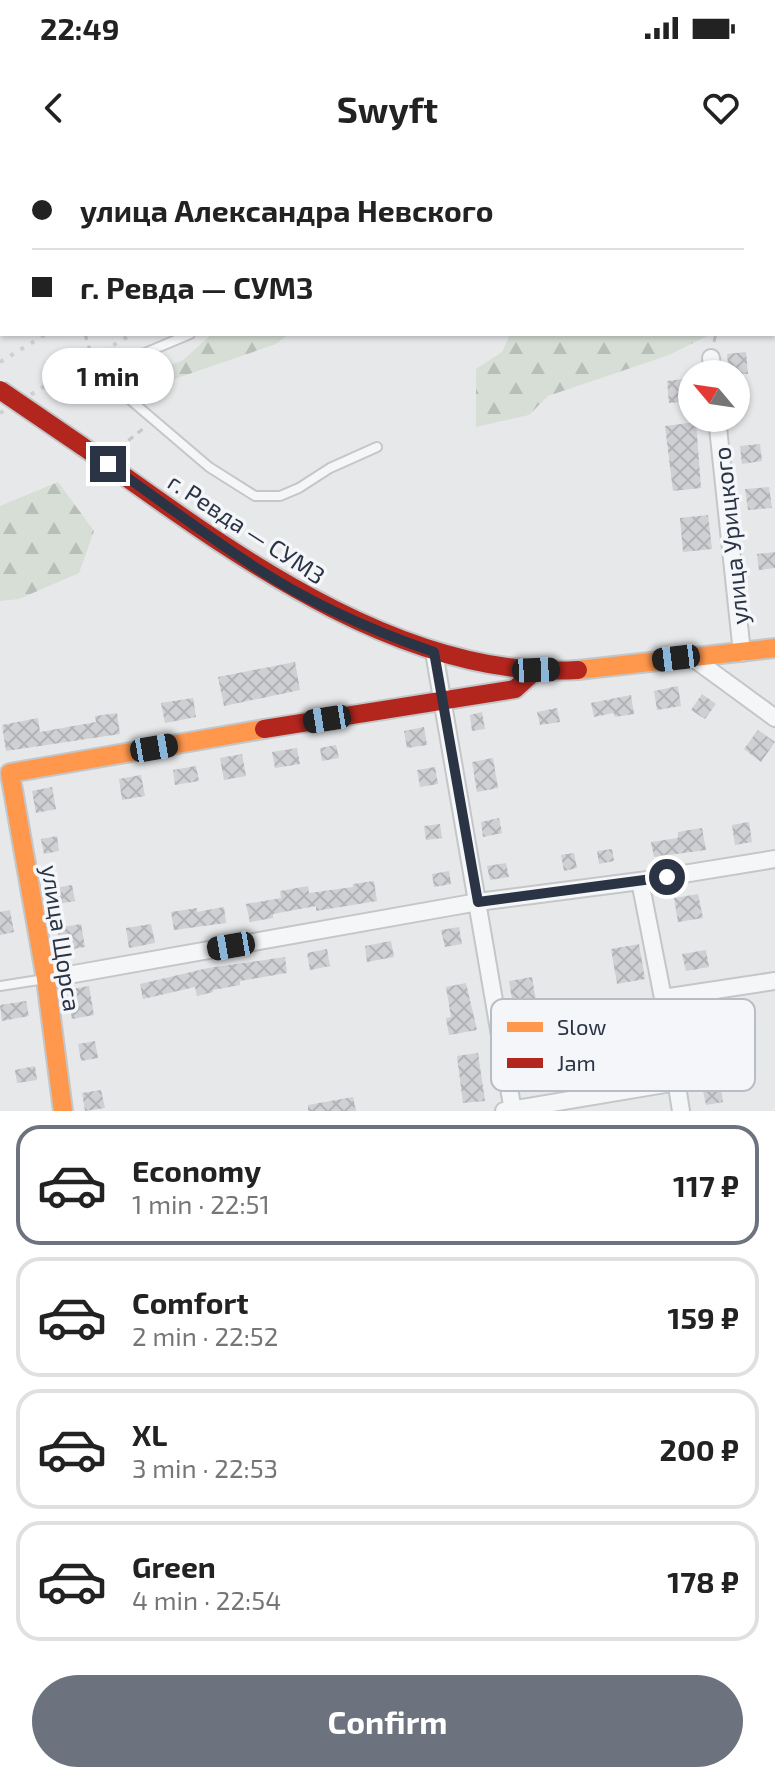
<!DOCTYPE html>
<html lang="en">
<head>
<meta charset="utf-8">
<style>
	body { margin:0; font-family:"Exo 2",sans-serif; background:#f2f2f2; color:#222; height:100vh; display:flex; flex-direction:column; font-size:30px; white-space:nowrap }
	* { box-sizing:border-box; margin:0 }
	p { font-size:26px; color:#767676 }
	.icon { flex:none; width:44px; height:44px; fill:none; stroke:currentColor; stroke-width:2; stroke-linecap:round; stroke-linejoin:round }
	.map { position:relative; height:951px; overflow:hidden }
	.side { display:flex; flex-direction:column; background:#fff; flex:1 }
	.side>* { flex:none }
	.top-card { position:absolute; left:0px; top:0px; width:776px; height:176px; box-shadow:0 2px 6px #0004; display:grid; align-content:center; height:176px; padding:0 32px; background:#fff }
	.needle { width:52px; rotate:299deg }
	.controls { position:absolute; left:678px; top:200px; display:grid; gap:16px }
	.controls a { display:grid; place-items:center; width:72px; height:72px; border-radius:50%; background:#fff; box-shadow:0 2px 6px #0004; font-size:40px }
	.end { position:absolute; width:36px; height:36px; margin:-18px; border:10px solid #2b3445; background:#fff; box-shadow:0 0 0 4px #fff }
	.from { border-radius:50% }
	.bubble { position:absolute; height:56px; border-radius:28px; background:#fff; box-shadow:0 2px 6px #0004; font-size:26px; font-weight:700; line-height:56px; text-align:center }
	.car { position:absolute; width:24px; height:48px; margin:-24px -12px; border-radius:10px; box-shadow:0 0 6px 2px #0007; background:linear-gradient(#222 24%,#8ab4d8 0 40%,#222 0 76%,#8ab4d8 0 86%,#222 0) }
	.top-card b { display:flex; align-items:center; gap:28px; height:76px; font-size:30px }
	.top-card b+b { border-top:2px solid #e0e0e0 }
	.top-card i { width:20px; height:20px; background:#222 }
	ul { padding:14px 0 0; list-style:none }
	li { display:flex; align-items:center; gap:24px; height:120px; margin:0 16px 12px; padding:0 16px; border:4px solid #e0e0e0; border-radius:24px }
	li div { flex:1 }
	li b { display:block; font-size:30px }
	li em { font-style:normal; font-weight:700 }
	li.active { border-color:#6c737f }
	li>.icon { width:72px; height:72px; stroke-width:1.5 }
	.primary-button { display:flex; gap:16px; margin-top:auto; padding:16px 32px }
	.primary-button a { flex:1; height:92px; border-radius:48px; background:#6c737f; color:#fff; font-size:32px; font-weight:700; line-height:92px; text-align:center }
	.status { display:flex; justify-content:space-between; align-items:center; height:56px; padding:0 40px; background:#fff; direction:ltr }
	.status svg { height:22px; fill:currentColor }
	header { display:flex; justify-content:space-between; align-items:center; height:104px; padding:0 32px; background:#fff; font-size:36px; font-weight:700 }
	.map>svg:first-child { display:block }
	.forest { fill:url(#forest-firs) }
	.lines { fill:none; stroke-linecap:round; stroke-linejoin:round }
	.stream { stroke:#b4c4d5; stroke-width:4 }
	.building { fill:url(#building-cross-hatch) }
	.lane-casing { stroke:#c4c6c8; stroke-width:12 }
	.street-casing { stroke:#c4c6c8; stroke-width:20 }
	.slow-casing { stroke:#c4c6c8; stroke-width:22 }
	.jam-casing { stroke:#c4c6c8; stroke-width:22 }
	.path { stroke:#c5c6ca; stroke-width:3; stroke-dasharray:6 6; stroke-linecap:butt }
	.lane { stroke:#f5f6f7; stroke-width:8 }
	.street { stroke:#f5f6f7; stroke-width:16 }
	.slow { stroke:#ff974d; stroke-width:18 }
	.jam { stroke:#b3261e; stroke-width:18 }
	.rail { stroke:#cecfd2; stroke-width:4; stroke-dasharray:4 8; stroke-linecap:butt }
	.jam-bridge-casing { stroke:#c2c5c8; stroke-width:22; stroke-linecap:butt }
	.path-bridge { stroke:#c5c6ca; stroke-width:3; stroke-dasharray:6 6; stroke-linecap:butt }
	.jam-bridge { stroke:#b3261e; stroke-width:18 }
	.route { stroke:#2b3445; stroke-width:10 }
	.labels { text-anchor:middle; dominant-baseline:central; stroke-width:7; stroke-linejoin:round; paint-order:stroke }
	.street-label { font-size:24px; fill:#2b3445; stroke:#f4f6f9 }
	.key { fill:#f4f6f9; stroke:#b8bcc3; stroke-width:2 }
	.key-label { font-size:22px; fill:#2b3445 }
</style>
</head>
<body>
<div class="status"><b>22:49</b><svg viewBox="0 0 49 12"><path d="M0 12V9h3v3zM5 12V6h3v6zM10 12V3h3v9zM15 12V0h3v12zM26 1h20v11H26zM47 4h2v5h-2z"/></svg></div>
<header><svg class="icon" aria-label="back" viewBox="0 0 24 24"><path d="M15 5l-7 7 7 7"/></svg>Swyft<svg class="icon" aria-label="heart" viewBox="0 0 24 24"><path d="M12 20l-8-8c-3-5 5-10 8-4 3-6 11-1 8 4z"/></svg></header>
<div class="map">
<svg width="775" height="951" viewBox="0 0 775 951">
	<defs>
		<pattern id="forest-firs" width="22" height="20" patternUnits="userSpaceOnUse" patternTransform="scale(2)"><rect width="22" height="20" fill="#d6ded6"/><path d="M5 1l3.5 6h-7zM16 11l3.5 6h-7z" fill="#b8bfb9"/></pattern>
		<pattern id="building-cross-hatch" width="8" height="8" patternUnits="userSpaceOnUse" patternTransform="scale(2)"><rect width="8" height="8" fill="#ced0d3"/><path d="M0 0l8 8M0 8l8-8" fill="none" stroke="#b1b3b6"/></pattern>
	</defs>
	<rect width="100%" height="100%" fill="#e6e8ea"/>
	<g class="forest">
		<polygon points="212,174 289,174 276,184 157,225 143,228 132,225 144,213 182,201"/>
		<polygon points="510,174 711,174 669,195 548,236 529,255 476,267 476,209 502,192"/>
		<polygon points="58,322 94,371 79,413 19,439 0,441 0,346"/>
	</g>
	<g class="lines">
		<polyline class="stream" points="585,0 585,2"/>
	</g>
	<g class="building">
		<polygon points="746,192 748,214 729,214 727,194"/>
		<polygon points="692,218 692,241 669,243 667,221"/>
		<polygon points="696,262 701,328 673,331 665,266"/>
		<polygon points="760,284 762,301 742,304 740,286"/>
		<polygon points="769,327 772,348 748,350 745,329"/>
		<polygon points="708,355 712,389 683,392 680,358"/>
		<polygon points="775,392 775,408 759,410 757,394"/>
		<polygon points="295,502 300,530 224,546 218,517"/>
		<polygon points="678,526 681,546 657,550 654,531"/>
		<polygon points="702,534 716,544 705,559 691,550"/>
		<polygon points="631,535 634,554 615,557 614,553 594,557 591,543"/>
		<polygon points="193,538 196,557 165,563 161,543"/>
		<polygon points="557,548 560,562 540,565 537,552"/>
		<polygon points="482,552 485,569 472,571 470,555"/>
		<polygon points="117,553 120,574 6,591 2,565 38,558 40,572 96,562 95,556"/>
		<polygon points="424,567 427,585 407,588 404,571"/>
		<polygon points="758,570 775,582 761,602 744,589"/>
		<polygon points="336,585 339,598 322,601 320,588"/>
		<polygon points="297,588 300,604 275,608 272,592"/>
		<polygon points="242,594 246,616 224,620 220,598"/>
		<polygon points="493,598 498,628 477,632 472,602"/>
		<polygon points="196,606 199,621 175,625 173,610"/>
		<polygon points="435,607 438,624 420,627 417,610"/>
		<polygon points="141,615 145,636 122,640 119,619"/>
		<polygon points="52,627 56,649 36,653 32,631"/>
		<polygon points="499,658 502,673 483,677 481,662"/>
		<polygon points="749,662 752,682 735,685 732,665"/>
		<polygon points="440,664 442,678 426,680 424,666"/>
		<polygon points="702,668 706,690 654,697 651,682 678,678 678,672"/>
		<polygon points="57,676 59,691 44,694 41,679"/>
		<polygon points="612,689 614,701 599,704 597,691"/>
		<polygon points="574,693 577,708 564,711 561,695"/>
		<polygon points="506,703 509,717 490,720 487,706"/>
		<polygon points="449,711 451,724 434,727 432,714"/>
		<polygon points="374,721 377,741 316,751 316,746 273,754 273,758 250,762 246,744 281,738 280,731 308,726 309,733 353,727 353,724"/>
		<polygon points="72,725 75,741 52,745 49,729"/>
		<polygon points="698,734 703,758 678,762 674,738"/>
		<polygon points="224,747 226,763 174,770 171,752 197,748 197,752"/>
		<polygon points="10,750 14,772 0,775 0,752"/>
		<polygon points="81,764 85,787 61,791 57,768"/>
		<polygon points="151,764 155,783 129,788 126,768"/>
		<polygon points="459,767 462,784 445,787 441,770"/>
		<polygon points="391,781 394,797 367,802 365,786"/>
		<polygon points="639,784 645,819 617,824 611,789"/>
		<polygon points="327,789 330,806 310,810 307,793"/>
		<polygon points="706,790 709,807 686,811 682,794"/>
		<polygon points="285,797 287,813 240,821 240,825 213,830 213,832 197,836 195,827 143,839 140,824 208,808"/>
		<polygon points="532,817 537,846 514,850 509,821"/>
		<polygon points="466,823 477,870 449,875 446,858 451,857 446,827"/>
		<polygon points="89,826 94,855 72,859 67,830"/>
		<polygon points="26,841 29,856 2,861 0,845"/>
		<polygon points="95,881 98,898 81,901 78,884"/>
		<polygon points="478,893 485,941 463,943 457,896"/>
		<polygon points="35,906 37,920 17,923 15,910"/>
		<polygon points="721,928 723,942 706,945 703,931"/>
		<polygon points="101,930 105,948 85,951 82,933"/>
		<polygon points="353,937 356,951 308,951 308,945"/>
	</g>
	<g class="lines">
		<g class="lane-casing">
			<g id="lane">
				<polyline points="474,2 477,0"/>
				<polyline points="190,174 145,193 107,220 209,307 255,336 280,336 299,328 330,308 377,287"/>
				<polyline points="0,826 45,819"/>
			</g>
		</g>
		<g class="street-casing">
			<g id="street">
				<polyline points="711,198 713,214"/>
				<polyline points="717,258 742,493"/>
				<polyline points="434,492 513,951"/>
				<polyline points="693,498 775,558"/>
				<polyline points="640,721 663,838 681,951"/>
				<polyline points="46,819 478,742 640,721 775,699"/>
				<polyline points="663,838 775,821"/>
				<polyline points="504,951 677,922"/>
			</g>
		</g>
		<g class="slow-casing">
			<g id="slow">
				<polyline points="578,510 775,488"/>
				<polyline points="63,951 46,819 10,613 264,569"/>
			</g>
		</g>
		<g class="jam-casing">
			<g id="jam">
				<path d="M82 286C222 385 397 521 578 510"/>
				<polyline points="264,569 515,529 536,510"/>
			</g>
		</g>
		<g class="path">
			<polyline points="40,0 40,2"/>
			<polyline points="721,0 722,2"/>
			<polyline points="109,2 110,0"/>
			<polyline points="774,24 775,25"/>
			<polyline points="0,151 2,154"/>
			<polyline points="85,174 92,197 101,210"/>
			<polyline points="714,182 716,174"/>
			<polyline points="119,288 144,268"/>
		</g>
		<use href="#lane" class="lane"/>
		<use href="#street" class="street"/>
		<use href="#slow" class="slow"/>
		<use href="#jam" class="jam"/>
		<g class="rail">
			<polyline points="329,2 332,0"/>
			<polyline points="393,2 396,0"/>
			<polyline points="413,2 417,0"/>
			<polyline points="0,202 46,174"/>
			<polyline points="0,253 132,174"/>
		</g>
		<g class="jam-bridge-casing">
			<polyline id="jam-bridge" points="0,230 82,286"/>
		</g>
		<polyline class="path-bridge" points="99,286 111,295"/>
		<use href="#jam-bridge" class="jam-bridge"/>
	</g>
	<g class="lines">
		<path class="route" d="M108 304C158 339 207 376 258 409 312 444 373 471 434 492L478 742 667 717"/>
	</g>
	<g class="labels">
		<g class="street-label">
			<text transform="translate(247 368) rotate(33)">г. Ревда — СУМЗ</text>
			<text transform="translate(730 376) rotate(-96)">улица Урицкого</text>
			<text transform="translate(62 778) rotate(81)">улица Щорса</text>
		</g>
	</g>
	<rect x="491" y="839" width="264" height="92" rx="12" class="key"/>
	<rect x="507" y="862" width="36" height="10" fill="#ff974d"/>
	<rect x="507" y="898" width="36" height="10" fill="#b3261e"/>
	<g class="key-label">
		<text x="557" y="875">Slow</text>
		<text x="557" y="911">Jam</text>
	</g>
</svg>
<div class="controls">
<a><svg class="needle" viewBox="-14 -14 28 28"><path d="M0-13l5 13h-10z" fill="#e53935"/><path d="M0 13l5-13h-10z" fill="#767676"/></svg></a>
</div>
<i class="end from" style="left:667px;top:717px"></i>
<i class="end" style="left:108px;top:304px"></i>
<div class="bubble" style="left:42px;top:188px;width:132px">1 min</div>
<i class="car" style="left:676px;top:498px;rotate:263deg"></i>
<i class="car" style="left:536px;top:510px;rotate:88deg"></i>
<i class="car" style="left:327px;top:559px;rotate:261deg"></i>
<i class="car" style="left:154px;top:588px;rotate:80deg"></i>
<i class="car" style="left:231px;top:786px;rotate:260deg"></i>
<div class="top-card">
<b><i class="from"></i>улица Александра Невского</b>
<b><i></i>г. Ревда — СУМЗ</b>
</div>
</div>
<section class="side">
<ul>
<li class="active"><svg class="icon" aria-label="car" viewBox="0 0 24 24"><path d="M5 17H2v-5l4-1 3-4h7l3 4 3 1v5h-3M9 17h6M6 11h13"/><circle cx="7" cy="17" r="2"/><circle cx="17" cy="17" r="2"/></svg><div><b>Economy</b><p>1 min · 22:51</p></div><em>117 ₽</em></li>
<li><svg class="icon" aria-label="car" viewBox="0 0 24 24"><path d="M5 17H2v-5l4-1 3-4h7l3 4 3 1v5h-3M9 17h6M6 11h13"/><circle cx="7" cy="17" r="2"/><circle cx="17" cy="17" r="2"/></svg><div><b>Comfort</b><p>2 min · 22:52</p></div><em>159 ₽</em></li>
<li><svg class="icon" aria-label="car" viewBox="0 0 24 24"><path d="M5 17H2v-5l4-1 3-4h7l3 4 3 1v5h-3M9 17h6M6 11h13"/><circle cx="7" cy="17" r="2"/><circle cx="17" cy="17" r="2"/></svg><div><b>XL</b><p>3 min · 22:53</p></div><em>200 ₽</em></li>
<li><svg class="icon" aria-label="car" viewBox="0 0 24 24"><path d="M5 17H2v-5l4-1 3-4h7l3 4 3 1v5h-3M9 17h6M6 11h13"/><circle cx="7" cy="17" r="2"/><circle cx="17" cy="17" r="2"/></svg><div><b>Green</b><p>4 min · 22:54</p></div><em>178 ₽</em></li>
</ul>
<div class="primary-button"><a>Confirm</a></div>
</section>
</body>
</html>
